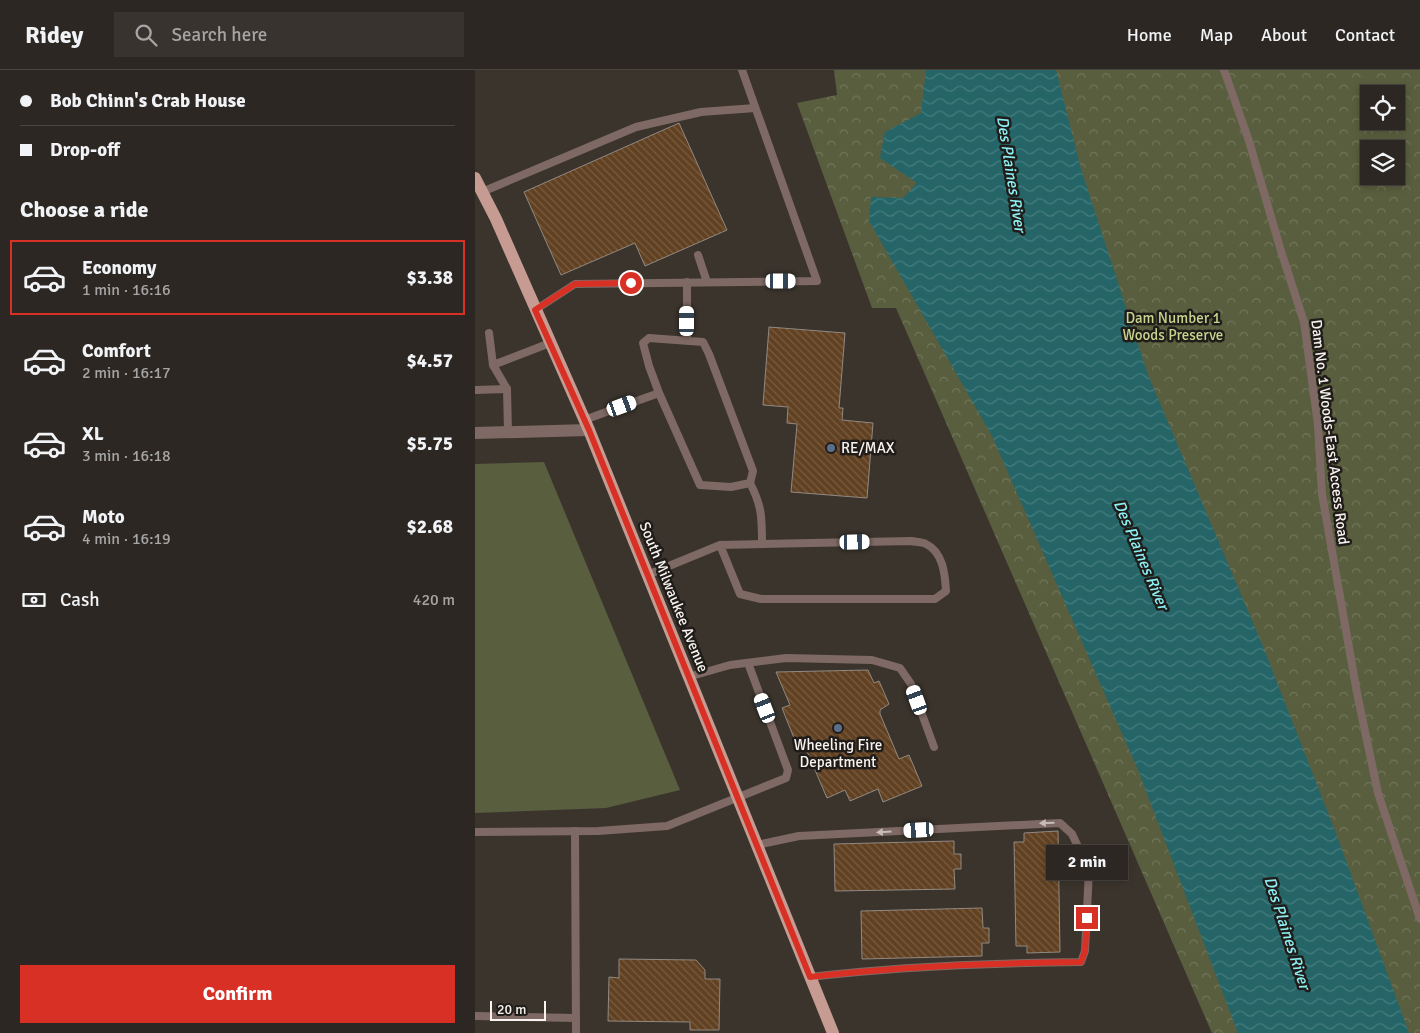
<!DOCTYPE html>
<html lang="en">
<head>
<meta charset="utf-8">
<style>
	body { margin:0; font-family:Signika,sans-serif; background:#38332f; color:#f1f3f6; height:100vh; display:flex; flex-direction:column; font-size:19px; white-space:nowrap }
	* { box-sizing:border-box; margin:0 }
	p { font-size:16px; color:#a6a5a5 }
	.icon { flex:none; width:28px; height:28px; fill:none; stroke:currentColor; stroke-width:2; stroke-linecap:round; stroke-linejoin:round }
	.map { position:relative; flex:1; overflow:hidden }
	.details { display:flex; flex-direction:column; background:#2c2722; width:475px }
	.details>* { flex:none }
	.guide { display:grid; align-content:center; height:110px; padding:0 20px; background:#2c2722 }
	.controls { position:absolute; left:885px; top:15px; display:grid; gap:10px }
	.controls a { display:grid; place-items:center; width:45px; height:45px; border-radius:0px; background:#2c2722; box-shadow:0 2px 8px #0003,0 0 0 1px #484440; font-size:25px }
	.scale { position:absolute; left:15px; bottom:12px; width:56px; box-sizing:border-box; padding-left:5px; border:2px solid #f8f3ee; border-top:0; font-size:14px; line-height:18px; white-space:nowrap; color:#f8f3ee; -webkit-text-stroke:4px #201c19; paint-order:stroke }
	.end { position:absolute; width:22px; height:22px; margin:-11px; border:6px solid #d93025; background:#fff; box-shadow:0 0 0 2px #fff }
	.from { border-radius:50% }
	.bubble { position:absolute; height:35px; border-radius:0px; background:#2c2722; box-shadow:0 2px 8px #0003,0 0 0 1px #484440; font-size:16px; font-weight:700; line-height:35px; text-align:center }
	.car { position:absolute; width:15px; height:30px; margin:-15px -8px; border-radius:6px; box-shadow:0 0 4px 1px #0007; background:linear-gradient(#fff 24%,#345 0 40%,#fff 0 76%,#345 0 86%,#fff 0) }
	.guide b { display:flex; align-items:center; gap:18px; height:48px; font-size:19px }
	.guide b+b { border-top:1px solid #484440 }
	.guide i { width:12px; height:12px; background:#f1f3f6 }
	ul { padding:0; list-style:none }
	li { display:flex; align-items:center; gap:15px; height:75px; margin:0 10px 8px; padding:0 10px; border:2px solid transparent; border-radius:0px }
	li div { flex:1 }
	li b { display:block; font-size:19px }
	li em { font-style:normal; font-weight:700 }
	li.on { border-color:#d93025 }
	li>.icon { width:45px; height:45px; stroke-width:1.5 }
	h2 { padding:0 20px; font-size:22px; line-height:60px }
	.pay { display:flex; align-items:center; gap:12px; height:55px; padding:0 20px; font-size:19px }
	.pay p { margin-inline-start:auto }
	.cta { display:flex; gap:10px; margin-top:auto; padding:10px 20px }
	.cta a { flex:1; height:58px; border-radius:0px; background:#d93025; color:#fff; font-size:20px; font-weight:700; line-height:58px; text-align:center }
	header { display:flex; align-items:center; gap:30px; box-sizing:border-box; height:70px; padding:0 25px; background:#2c2722; border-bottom:1px solid #484440 }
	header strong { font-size:24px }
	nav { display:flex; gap:28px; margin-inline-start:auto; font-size:18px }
	.search { width:350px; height:45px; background:#38332f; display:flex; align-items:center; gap:12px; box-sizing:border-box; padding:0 18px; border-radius:0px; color:#a6a5a5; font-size:19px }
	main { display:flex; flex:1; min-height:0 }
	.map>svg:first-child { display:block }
	.green { fill:#595e3e }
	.park { fill:url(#park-crowns); fill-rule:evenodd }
	.water { fill:url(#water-waves) }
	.building { fill:url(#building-back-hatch); stroke:#928981 }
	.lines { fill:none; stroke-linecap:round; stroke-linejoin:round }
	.lane { stroke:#7e6964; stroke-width:8 }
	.street { stroke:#7e6964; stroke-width:12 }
	.primary { stroke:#c69b91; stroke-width:12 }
	.oneway { fill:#c7bcb7 }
	.route { stroke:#d93025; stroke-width:6 }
	.service-dot { fill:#5c6f8a; stroke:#201c19; stroke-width:2 }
	.labels { text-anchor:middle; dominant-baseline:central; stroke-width:5; stroke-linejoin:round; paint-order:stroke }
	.park-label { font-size:15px; fill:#c7d48d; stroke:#201c19 }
	.street-label { font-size:15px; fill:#f8f3ee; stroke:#201c19 }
	.poi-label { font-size:15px; fill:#f8f3ee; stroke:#201c19; text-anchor:start }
	.water-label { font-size:16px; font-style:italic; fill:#8cf0f4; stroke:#201c19 }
</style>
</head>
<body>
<header>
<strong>Ridey</strong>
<div class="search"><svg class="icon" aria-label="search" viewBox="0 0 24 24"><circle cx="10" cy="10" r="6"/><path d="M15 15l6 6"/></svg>Search here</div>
<nav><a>Home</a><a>Map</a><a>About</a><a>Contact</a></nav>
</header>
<main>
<section class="details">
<div class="guide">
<b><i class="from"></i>Bob Chinn's Crab House</b>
<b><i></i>Drop-off</b>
</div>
<h2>Choose a ride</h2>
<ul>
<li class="on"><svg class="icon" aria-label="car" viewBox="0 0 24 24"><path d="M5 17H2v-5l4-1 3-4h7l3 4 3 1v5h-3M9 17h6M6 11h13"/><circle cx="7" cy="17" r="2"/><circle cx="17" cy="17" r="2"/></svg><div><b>Economy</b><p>1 min · 16:16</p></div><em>$3.38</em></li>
<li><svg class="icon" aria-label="car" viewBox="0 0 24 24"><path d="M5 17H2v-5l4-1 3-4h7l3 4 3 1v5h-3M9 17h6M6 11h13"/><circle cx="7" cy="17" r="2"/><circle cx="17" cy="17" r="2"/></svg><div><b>Comfort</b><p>2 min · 16:17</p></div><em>$4.57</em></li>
<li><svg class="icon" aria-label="car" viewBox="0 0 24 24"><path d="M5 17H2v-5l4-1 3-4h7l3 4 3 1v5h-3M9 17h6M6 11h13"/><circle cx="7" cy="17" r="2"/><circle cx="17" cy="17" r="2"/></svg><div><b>XL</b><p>3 min · 16:18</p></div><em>$5.75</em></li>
<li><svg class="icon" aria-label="car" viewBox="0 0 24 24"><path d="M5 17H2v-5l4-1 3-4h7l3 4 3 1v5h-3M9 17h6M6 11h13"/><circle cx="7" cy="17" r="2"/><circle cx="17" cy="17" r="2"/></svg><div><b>Moto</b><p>4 min · 16:19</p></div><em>$2.68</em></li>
</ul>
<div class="pay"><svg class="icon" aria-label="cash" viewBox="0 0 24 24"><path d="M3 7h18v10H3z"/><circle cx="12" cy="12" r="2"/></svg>Cash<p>420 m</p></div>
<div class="cta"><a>Confirm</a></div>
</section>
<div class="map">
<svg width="945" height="963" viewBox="0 0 945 963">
	<defs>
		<pattern id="park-crowns" width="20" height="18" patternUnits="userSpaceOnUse" patternTransform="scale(1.25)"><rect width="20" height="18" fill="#595e3e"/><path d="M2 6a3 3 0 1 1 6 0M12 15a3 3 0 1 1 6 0" fill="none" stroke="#72765a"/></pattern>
		<pattern id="water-waves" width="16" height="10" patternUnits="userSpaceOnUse" patternTransform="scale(1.25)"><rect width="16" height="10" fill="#256568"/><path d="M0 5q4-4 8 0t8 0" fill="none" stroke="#457c7e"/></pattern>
		<pattern id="building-back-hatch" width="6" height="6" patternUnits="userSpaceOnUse" patternTransform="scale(1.25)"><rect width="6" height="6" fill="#614121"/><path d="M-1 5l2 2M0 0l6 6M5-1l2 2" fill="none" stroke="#785d42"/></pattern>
	</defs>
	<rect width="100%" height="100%" fill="#3b342d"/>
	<polygon class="green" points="69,392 205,720 131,738 0,743 0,394"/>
	<path class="park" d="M359 0H945V963H737L421 238H397L322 33 362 25ZM894 24H921V51H894ZM894 79H921V106H894Z"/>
	<polygon class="water" points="451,0 581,0 606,99 673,305 787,574 862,766 934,963 763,963 663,700 517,366 394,151 396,127 428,128 442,113 405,88 410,62 446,43"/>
	<g class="building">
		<polygon points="204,53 252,160 170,196 160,173 86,205 49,122"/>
		<polygon points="294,257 370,263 364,338 368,338 367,350 398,353 392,428 316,422 322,354 312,353 313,337 288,335"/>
		<polygon points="393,600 399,613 404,611 414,634 405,640 405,644 424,689 434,685 447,716 408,732 403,719 375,731 370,720 352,728 328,672 321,673 307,638 315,635 301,602"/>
		<polygon points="583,761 585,882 552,883 552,876 541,876 539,772 549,772 549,763"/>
		<polygon points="479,771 479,784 486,784 486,799 479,799 480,819 360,821 359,774"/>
		<polygon points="507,838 508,858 514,858 514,873 507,873 507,886 387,889 386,841"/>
		<polygon points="144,889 221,890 230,900 230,909 245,909 244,960 215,960 215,952 133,951 134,907 144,908"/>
	</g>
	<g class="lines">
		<g class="lane">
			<polyline points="749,0 774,71 806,181 829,252 843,355 847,424 882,623 903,723 945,849"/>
			<polyline points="7,122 161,57 226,42 280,38"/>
			<polyline points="223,185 232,212"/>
			<polyline points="212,212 212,270"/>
			<polyline points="60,240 100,214 342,211 267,0"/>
			<polyline points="18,295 75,273"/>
			<polyline points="32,319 33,362"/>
			<polyline points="0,320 32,319 18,295 14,263"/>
			<polyline points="109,350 184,323 174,296 168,273 174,268 228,272 234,284 278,401 275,413 256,417 225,415 184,323"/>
			<path d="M275 413C287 436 287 448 287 474"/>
			<path d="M172 505 245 475 265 524 286 529H460L471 521C470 504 468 482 451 474 447 472 440 472 436 471L245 475"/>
			<polyline points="213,607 255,595 311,588 397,590 425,598 436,614 459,677"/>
			<polyline points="100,761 101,963"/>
			<polyline points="0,762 123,761 192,756 311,708 313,700 273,593"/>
			<path d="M282 775 324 766 585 753 597 764 614 800 610 881 606 892C515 893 425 896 335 907"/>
			<polyline points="0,946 101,948"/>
		</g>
		<polyline class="street" points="0,363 114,360"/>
		<polyline class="primary" points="0,108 21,149 114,360 358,963"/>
	</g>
	<defs><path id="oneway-solid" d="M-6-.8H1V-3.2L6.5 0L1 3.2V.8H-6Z" transform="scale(1.25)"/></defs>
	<g class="oneway">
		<use href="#oneway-solid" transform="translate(572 753) rotate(179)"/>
		<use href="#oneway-solid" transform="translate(409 762) rotate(177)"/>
	</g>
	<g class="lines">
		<path class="route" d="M156 213 100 214 60 240 114 360 335 907C425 896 516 893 606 892L610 881 612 848"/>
	</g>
	<g class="service-dot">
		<circle cx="356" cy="378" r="5"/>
		<circle cx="363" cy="658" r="5"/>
	</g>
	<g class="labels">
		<g class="park-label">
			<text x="698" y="248">Dam Number 1<tspan x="698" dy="17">Woods Preserve</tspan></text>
		</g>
		<g class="street-label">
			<text transform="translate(855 362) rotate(83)">Dam No. 1 Woods-East Access Road</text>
			<text transform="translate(199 527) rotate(68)">South Milwaukee Avenue</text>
		</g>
		<g class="poi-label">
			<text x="366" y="378">RE/MAX</text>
			<text x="363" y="675" text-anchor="middle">Wheeling Fire<tspan x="363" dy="17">Department</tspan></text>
		</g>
		<g class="water-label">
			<text transform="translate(536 104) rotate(81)">Des Plaines River</text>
			<text transform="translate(666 485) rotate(67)">Des Plaines River</text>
			<text transform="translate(812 863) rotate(72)">Des Plaines River</text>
		</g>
	</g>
</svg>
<div class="controls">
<a><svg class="icon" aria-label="locate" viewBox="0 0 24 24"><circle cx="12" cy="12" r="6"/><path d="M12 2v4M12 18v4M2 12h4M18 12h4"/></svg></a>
<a><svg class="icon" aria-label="layers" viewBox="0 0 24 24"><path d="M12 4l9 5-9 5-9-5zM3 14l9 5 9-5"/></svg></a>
</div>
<div class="scale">20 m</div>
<i class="end from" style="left:156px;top:213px"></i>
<i class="end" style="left:612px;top:848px"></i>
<div class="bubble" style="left:571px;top:775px;width:82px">2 min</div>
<i class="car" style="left:306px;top:211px;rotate:90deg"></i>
<i class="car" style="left:212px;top:251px;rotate:0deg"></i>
<i class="car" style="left:147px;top:336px;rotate:70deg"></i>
<i class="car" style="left:380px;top:472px;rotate:89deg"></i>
<i class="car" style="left:442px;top:630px;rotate:340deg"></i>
<i class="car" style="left:290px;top:638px;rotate:339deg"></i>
<i class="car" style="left:444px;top:760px;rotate:267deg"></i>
</div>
</main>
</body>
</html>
